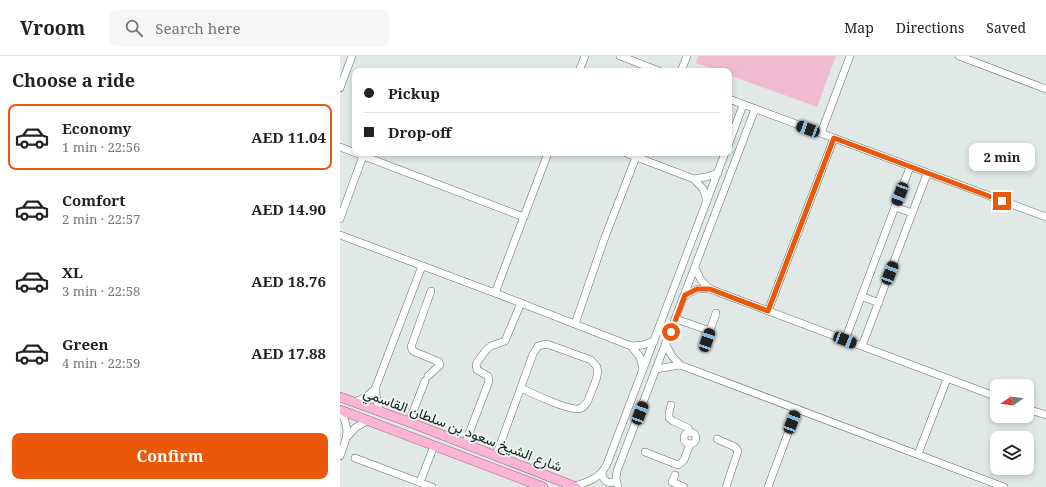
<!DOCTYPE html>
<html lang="en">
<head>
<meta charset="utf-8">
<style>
	body { margin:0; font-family:"Noto Serif",Vazirmatn,serif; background:#f6f6f6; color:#222; height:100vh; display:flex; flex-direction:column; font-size:15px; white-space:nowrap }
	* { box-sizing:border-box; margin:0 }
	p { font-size:13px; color:#767676 }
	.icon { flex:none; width:22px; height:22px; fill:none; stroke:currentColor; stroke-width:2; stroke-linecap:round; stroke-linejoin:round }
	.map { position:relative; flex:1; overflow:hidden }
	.side { display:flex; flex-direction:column; background:#fff; width:340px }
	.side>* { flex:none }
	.guide { position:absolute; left:12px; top:12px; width:380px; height:88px; border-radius:8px; box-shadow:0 2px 6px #0003; display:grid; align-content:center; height:88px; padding:0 12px; background:#fff }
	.needle { width:26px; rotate:257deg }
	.buttons { position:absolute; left:650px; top:323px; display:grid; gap:8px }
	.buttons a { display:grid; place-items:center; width:44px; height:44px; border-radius:8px; background:#fff; box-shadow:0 2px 6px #0003; font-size:20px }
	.end { position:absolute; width:18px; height:18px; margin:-9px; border:5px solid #ea580c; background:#fff; box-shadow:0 0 0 2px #fff }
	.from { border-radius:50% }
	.bubble { position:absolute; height:28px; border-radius:8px; background:#fff; box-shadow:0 2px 6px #0003; font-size:13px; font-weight:700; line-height:28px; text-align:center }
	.car { position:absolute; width:12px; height:24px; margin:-12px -6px; border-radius:5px; box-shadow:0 0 3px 1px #0007; background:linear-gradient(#222 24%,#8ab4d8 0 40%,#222 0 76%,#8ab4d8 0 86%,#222 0) }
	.guide b { display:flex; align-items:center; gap:14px; height:38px; font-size:15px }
	.guide b+b { border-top:1px solid #e0e0e0 }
	.guide i { width:10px; height:10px; background:#222 }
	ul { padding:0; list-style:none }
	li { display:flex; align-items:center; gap:12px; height:66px; margin:0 8px 6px; padding:0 4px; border:2px solid transparent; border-radius:8px }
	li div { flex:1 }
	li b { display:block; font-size:15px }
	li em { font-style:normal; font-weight:700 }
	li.on { border-color:#ea580c }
	li>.icon { width:36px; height:36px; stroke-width:1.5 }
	h2 { padding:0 12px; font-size:18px; line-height:48px }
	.primary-button { display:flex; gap:8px; margin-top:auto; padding:8px 12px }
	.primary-button a { flex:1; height:46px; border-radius:8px; background:#ea580c; color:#fff; font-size:16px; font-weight:700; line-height:46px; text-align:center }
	header { display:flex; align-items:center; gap:24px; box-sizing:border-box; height:56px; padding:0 20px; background:#fff; border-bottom:1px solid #e0e0e0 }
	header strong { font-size:19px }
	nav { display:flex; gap:22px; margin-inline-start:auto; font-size:14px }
	.search { width:280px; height:36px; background:#f6f6f6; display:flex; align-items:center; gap:10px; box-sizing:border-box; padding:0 14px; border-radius:8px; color:#767676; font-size:15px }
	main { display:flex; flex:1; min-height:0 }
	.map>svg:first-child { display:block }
	.green { fill:#f0bbd0 }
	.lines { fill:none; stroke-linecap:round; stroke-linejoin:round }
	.minor-casing { stroke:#666e6b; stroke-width:8 }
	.major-casing { stroke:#a85f80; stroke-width:10 }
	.minor { stroke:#fff; stroke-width:7 }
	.major { stroke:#fab5d4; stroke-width:9 }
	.route { stroke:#ea580c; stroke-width:5 }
	.labels { text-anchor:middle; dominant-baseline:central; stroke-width:3.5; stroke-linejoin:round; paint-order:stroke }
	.street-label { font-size:14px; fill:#171a19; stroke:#edf6f3 }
</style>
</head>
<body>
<header>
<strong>Vroom</strong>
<div class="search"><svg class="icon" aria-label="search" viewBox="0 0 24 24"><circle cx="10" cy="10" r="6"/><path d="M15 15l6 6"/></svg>Search here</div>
<nav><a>Map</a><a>Directions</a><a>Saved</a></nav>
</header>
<main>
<section class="side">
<h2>Choose a ride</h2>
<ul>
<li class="on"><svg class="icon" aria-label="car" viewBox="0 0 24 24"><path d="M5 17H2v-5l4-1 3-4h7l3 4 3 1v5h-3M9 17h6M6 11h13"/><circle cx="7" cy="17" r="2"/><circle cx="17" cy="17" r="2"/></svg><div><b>Economy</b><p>1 min · 22:56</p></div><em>AED 11.04</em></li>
<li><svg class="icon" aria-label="car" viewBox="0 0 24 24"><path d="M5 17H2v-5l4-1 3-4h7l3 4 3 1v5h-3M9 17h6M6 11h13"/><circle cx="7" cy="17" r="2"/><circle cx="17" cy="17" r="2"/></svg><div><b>Comfort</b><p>2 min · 22:57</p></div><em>AED 14.90</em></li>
<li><svg class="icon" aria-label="car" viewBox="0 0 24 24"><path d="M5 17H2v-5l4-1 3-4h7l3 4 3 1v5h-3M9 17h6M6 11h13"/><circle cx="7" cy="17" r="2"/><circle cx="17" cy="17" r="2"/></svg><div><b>XL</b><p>3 min · 22:58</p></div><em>AED 18.76</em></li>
<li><svg class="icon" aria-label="car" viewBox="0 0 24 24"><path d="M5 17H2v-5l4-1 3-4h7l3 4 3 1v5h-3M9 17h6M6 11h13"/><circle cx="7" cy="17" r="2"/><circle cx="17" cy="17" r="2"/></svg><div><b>Green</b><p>4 min · 22:59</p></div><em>AED 17.88</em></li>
</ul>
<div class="primary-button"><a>Confirm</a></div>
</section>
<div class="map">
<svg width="706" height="431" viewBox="0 0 706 431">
	<rect width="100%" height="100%" fill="#e0e9e6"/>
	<polygon class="green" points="358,0 496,0 477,51 389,19 389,15 378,15 356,7"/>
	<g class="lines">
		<g class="minor-casing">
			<g id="minor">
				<polyline points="280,0 319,15"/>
				<polyline points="619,0 706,33"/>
				<polyline points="239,15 245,0"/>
				<polyline points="341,15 347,0"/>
				<polyline points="0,32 12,0"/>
				<polyline points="389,43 706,161"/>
				<polyline points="481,77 510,0"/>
				<polyline points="389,87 403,49"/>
				<polyline points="0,91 184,161"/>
				<polyline points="286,97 354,123 363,133 367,144"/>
				<polyline points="354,123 366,121 378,117"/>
				<polyline points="555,151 572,157"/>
				<polyline points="0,163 23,100"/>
				<polyline points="0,179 155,237 291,290 303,289 314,285"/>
				<polyline points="355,212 361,224 370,233 657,341"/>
				<polyline points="155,237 208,97"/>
				<polyline points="345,239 357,233 370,233"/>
				<polyline points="521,240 539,247"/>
				<polyline points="428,255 494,82"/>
				<polyline points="336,263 370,275"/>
				<polyline points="235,268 265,181 296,101"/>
				<polyline points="505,284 570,111"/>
				<polyline points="326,289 332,300 340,309 664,431"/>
				<polyline points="291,290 300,301 303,313"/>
				<polyline points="522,290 587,118"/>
				<polyline points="364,292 376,257"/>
				<polyline points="316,313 340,309"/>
				<polyline points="88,320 100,309 99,306 73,295 71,291 91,235"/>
				<polyline points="35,333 39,355"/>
				<polyline points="15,346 26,341 35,333 82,210"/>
				<polyline points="331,349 329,357 329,362 333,365 348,372 350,376"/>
				<polyline points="687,353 706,359"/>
				<path d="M0 355C11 373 7 382 0 400"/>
				<polyline points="69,366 85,325"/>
				<circle cx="350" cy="382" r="6"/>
				<polyline points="8,380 15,372 28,364"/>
				<polyline points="377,383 395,391 398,395 386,431"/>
				<polyline points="125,388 149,325 148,320 137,314 136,308 146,294 151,290 165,285 181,247"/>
				<polyline points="305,396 338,409 344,404 350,388"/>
				<polyline points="578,398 607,323"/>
				<path d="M156 400 193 298 198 290 207 288 251 304 257 311C259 319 255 327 252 334 249 341 248 349 241 352 233 357 191 337 181 332"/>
				<polyline points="15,402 92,431"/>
				<path d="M262 417C263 425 269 429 276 425"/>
				<polyline points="335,419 332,426 344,431"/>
				<polyline points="80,426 94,390"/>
				<path d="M234 430C249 426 260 422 267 408L385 97"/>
				<polyline points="278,431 276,422 277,415 415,53"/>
				<polyline points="428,431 457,353"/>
			</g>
		</g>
		<g class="major-casing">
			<g id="major">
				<polyline points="0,341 69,366 236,431"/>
				<polyline points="0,354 203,431"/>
			</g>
		</g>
		<use href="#minor" class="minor"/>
		<use href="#major" class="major"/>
	</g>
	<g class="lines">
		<polyline class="route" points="331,276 345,239 357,233 370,233 428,255 494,82 662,145"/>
	</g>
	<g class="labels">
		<g class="street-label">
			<text transform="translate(123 373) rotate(21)">شارع الشيخ سعود بن سلطان القاسمي</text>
		</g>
	</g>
</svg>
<div class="buttons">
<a><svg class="needle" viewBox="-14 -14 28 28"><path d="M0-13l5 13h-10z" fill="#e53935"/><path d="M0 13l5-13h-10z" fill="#767676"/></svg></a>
<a><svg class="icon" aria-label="layers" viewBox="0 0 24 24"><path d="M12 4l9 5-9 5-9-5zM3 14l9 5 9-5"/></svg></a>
</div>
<i class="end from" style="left:331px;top:276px"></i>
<i class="end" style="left:662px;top:145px"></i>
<div class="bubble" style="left:629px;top:87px;width:66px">2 min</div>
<i class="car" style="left:468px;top:73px;rotate:290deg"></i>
<i class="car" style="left:560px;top:138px;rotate:201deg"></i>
<i class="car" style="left:550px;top:217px;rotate:21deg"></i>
<i class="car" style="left:367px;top:284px;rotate:19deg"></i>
<i class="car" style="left:505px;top:284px;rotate:111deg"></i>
<i class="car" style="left:300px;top:357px;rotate:21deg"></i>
<i class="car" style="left:452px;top:366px;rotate:21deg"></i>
<div class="guide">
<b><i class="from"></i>Pickup</b>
<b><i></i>Drop-off</b>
</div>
</div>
</main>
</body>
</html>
